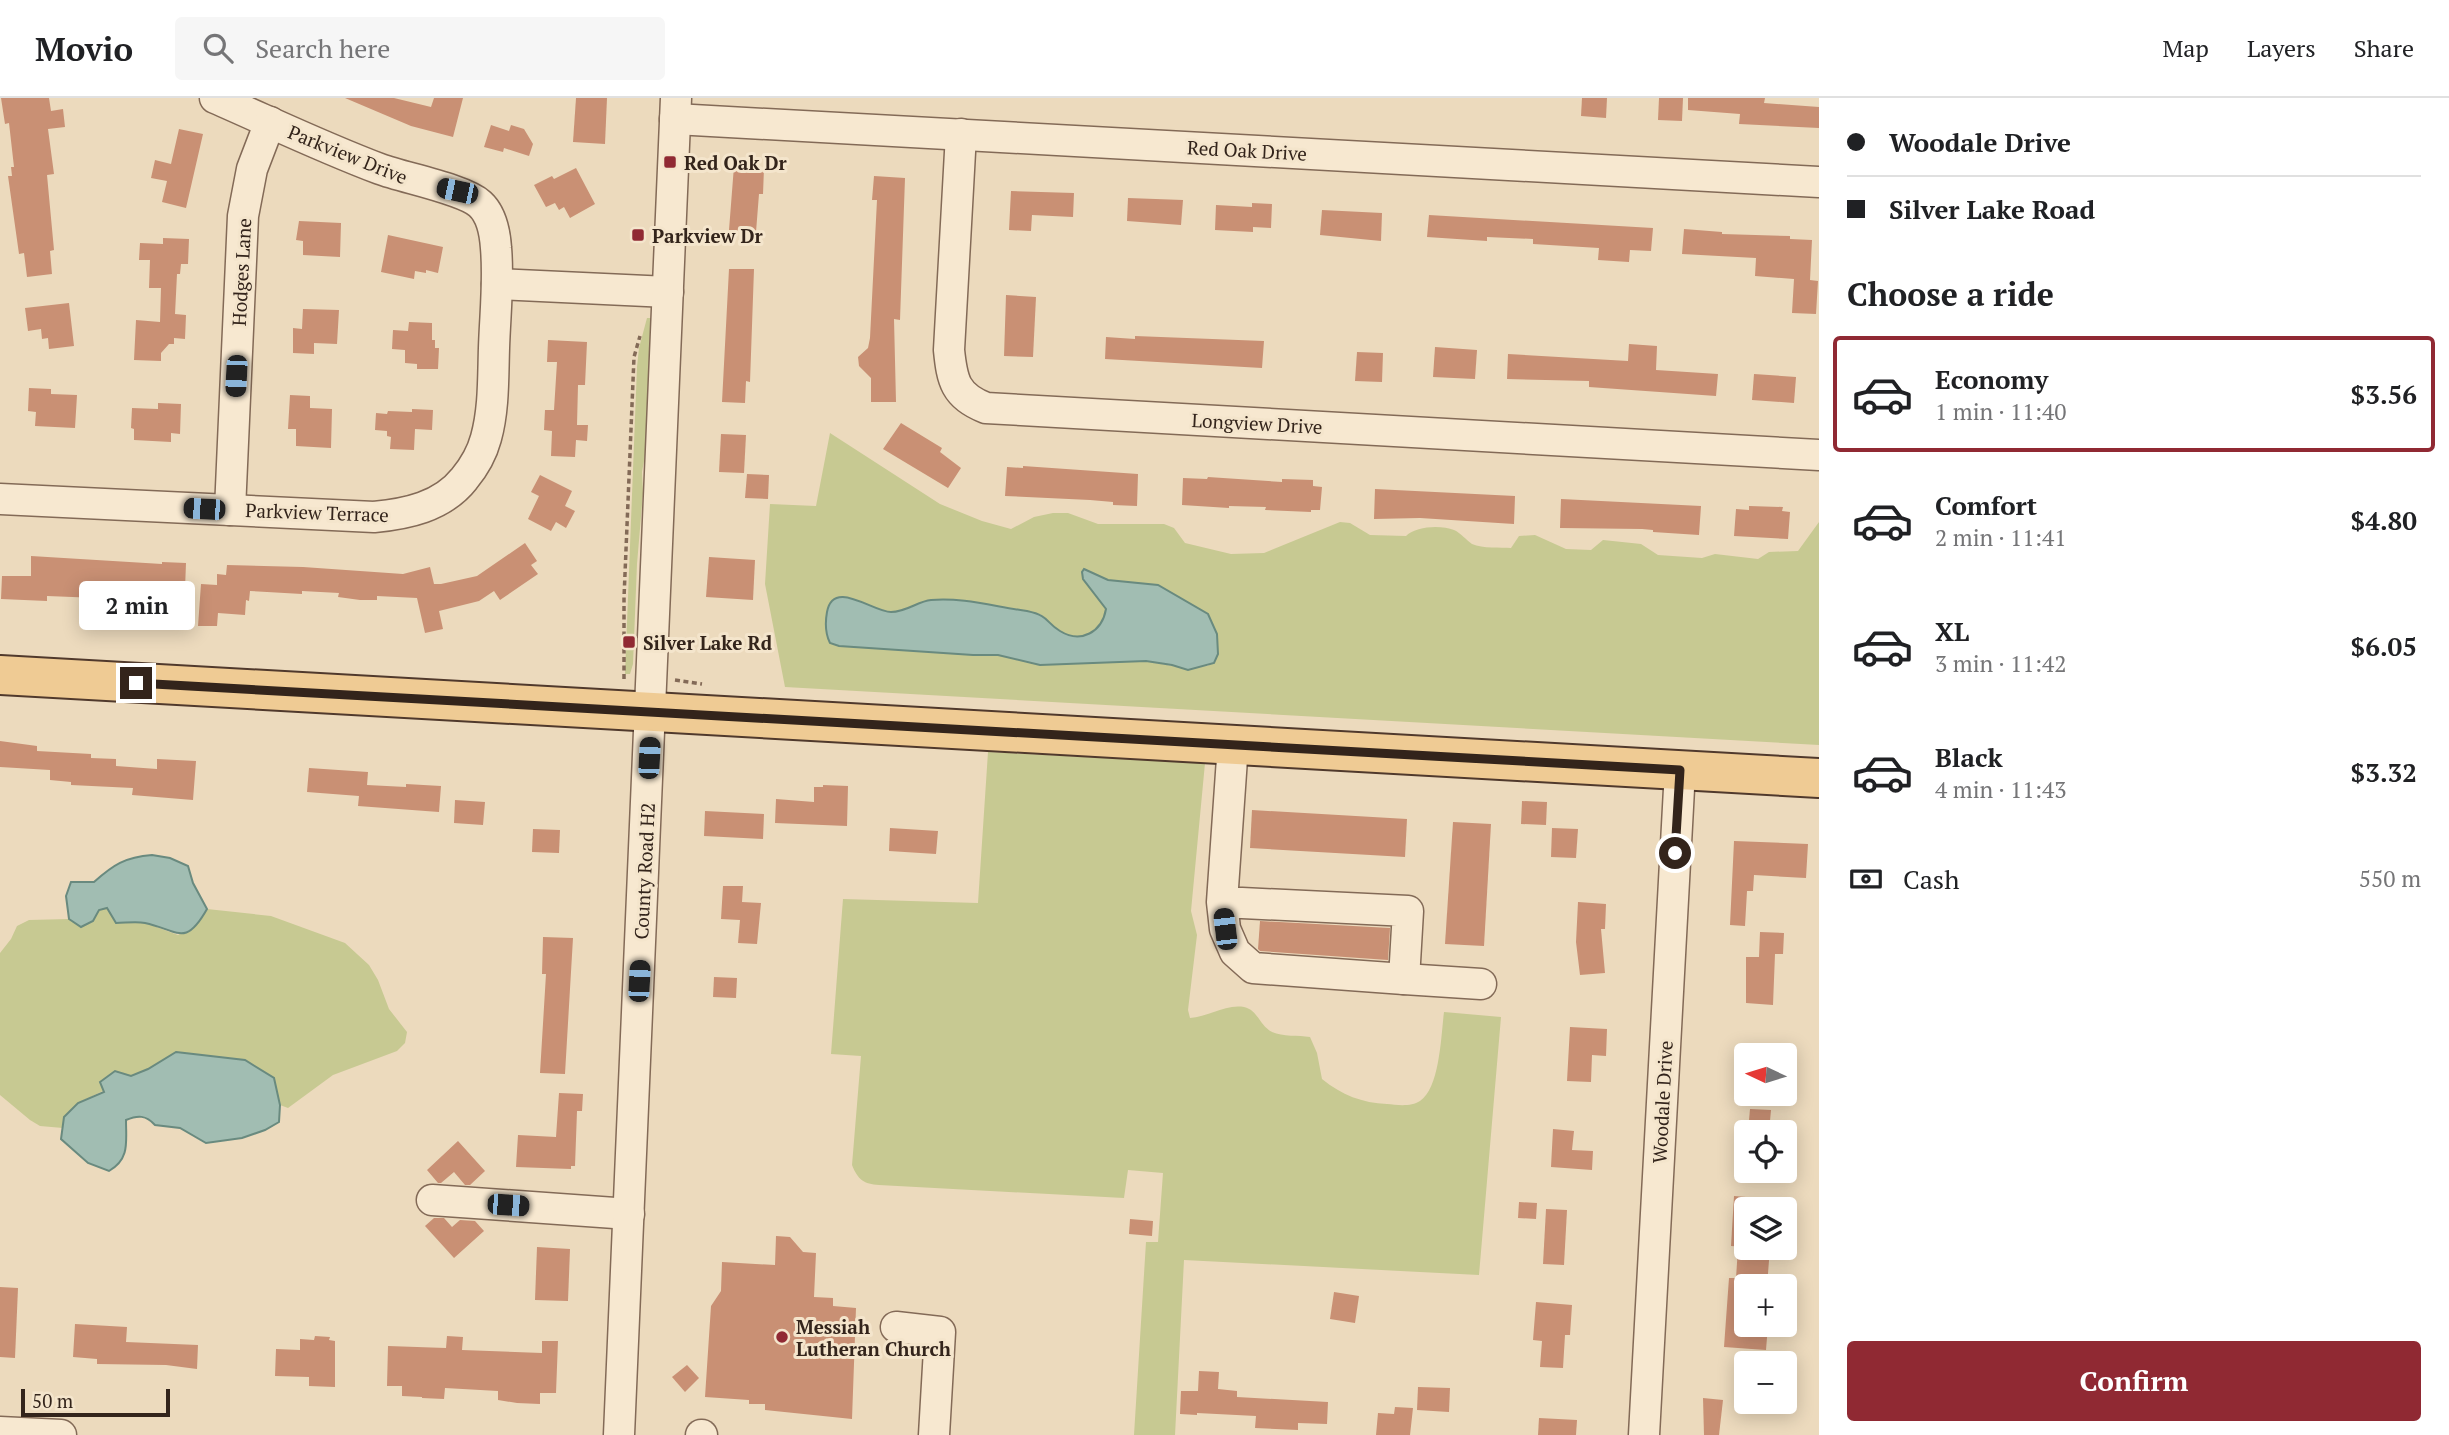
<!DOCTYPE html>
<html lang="en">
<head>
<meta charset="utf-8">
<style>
	body { margin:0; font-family:"PT Serif",serif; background:#f6f6f6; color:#202124; height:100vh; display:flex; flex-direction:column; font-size:26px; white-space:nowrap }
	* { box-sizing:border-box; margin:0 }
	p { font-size:23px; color:#757577 }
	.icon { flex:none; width:38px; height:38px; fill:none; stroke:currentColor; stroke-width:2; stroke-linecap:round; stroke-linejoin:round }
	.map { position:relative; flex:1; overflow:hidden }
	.panel { display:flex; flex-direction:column; background:#fff; width:630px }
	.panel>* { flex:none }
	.banner { display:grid; align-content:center; height:154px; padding:0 28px; background:#fff }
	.needle { width:46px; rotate:274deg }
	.fabs { position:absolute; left:1734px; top:945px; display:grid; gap:14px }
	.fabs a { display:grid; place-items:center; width:63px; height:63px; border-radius:7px; background:#fff; box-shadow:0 4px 18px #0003; font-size:35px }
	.scale { position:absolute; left:21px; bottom:18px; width:149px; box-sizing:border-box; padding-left:7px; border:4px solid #33241b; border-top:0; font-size:19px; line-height:24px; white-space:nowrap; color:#33241b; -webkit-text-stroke:5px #f4e5cc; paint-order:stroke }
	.end { position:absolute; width:32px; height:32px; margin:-16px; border:9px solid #33241b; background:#fff; box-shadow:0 0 0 4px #fff }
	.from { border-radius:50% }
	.bubble { position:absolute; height:49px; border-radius:7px; background:#fff; box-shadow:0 4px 18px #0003; font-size:23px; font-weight:700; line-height:49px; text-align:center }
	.car { position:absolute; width:21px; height:42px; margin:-21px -10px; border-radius:9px; box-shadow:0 0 5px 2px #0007; background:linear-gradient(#222 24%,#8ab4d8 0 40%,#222 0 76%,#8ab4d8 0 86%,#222 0) }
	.banner b { display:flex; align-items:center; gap:24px; height:66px; font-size:26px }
	.banner b+b { border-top:2px solid #e0e0e0 }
	.banner i { width:18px; height:18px; background:#202124 }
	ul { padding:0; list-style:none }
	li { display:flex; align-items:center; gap:21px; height:116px; margin:0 14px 10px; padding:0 14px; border:4px solid transparent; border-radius:7px }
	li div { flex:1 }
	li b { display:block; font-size:26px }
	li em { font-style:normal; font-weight:700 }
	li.on { border-color:#902933 }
	li>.icon { width:63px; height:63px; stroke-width:1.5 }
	h2 { padding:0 28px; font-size:32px; line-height:84px }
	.pay { display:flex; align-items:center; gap:18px; height:77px; padding:0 28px; font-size:26px }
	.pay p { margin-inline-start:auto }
	.primary-button { display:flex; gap:14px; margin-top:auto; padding:14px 28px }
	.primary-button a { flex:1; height:80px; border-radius:7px; background:#902933; color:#fff; font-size:28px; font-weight:700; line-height:80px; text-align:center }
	header { display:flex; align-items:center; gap:42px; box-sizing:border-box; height:98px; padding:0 35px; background:#fff; border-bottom:2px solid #e0e0e0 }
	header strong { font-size:33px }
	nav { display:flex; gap:38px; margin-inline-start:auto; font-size:24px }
	.search { width:490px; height:63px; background:#f6f6f6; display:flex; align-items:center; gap:18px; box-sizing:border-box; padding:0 24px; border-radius:7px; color:#757577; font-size:26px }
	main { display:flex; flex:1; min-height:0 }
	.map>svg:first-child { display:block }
	.green { fill:#c7c992; fill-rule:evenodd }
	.water { fill:#a1bdb2; stroke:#698a7f; stroke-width:2 }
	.building { fill:#c99074 }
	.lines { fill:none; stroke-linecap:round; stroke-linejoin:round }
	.minor-casing { stroke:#836a57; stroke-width:33 }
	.major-casing { stroke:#50392c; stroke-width:42 }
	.path { stroke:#836a57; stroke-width:3.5; stroke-dasharray:5 3.5; stroke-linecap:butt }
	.minor { stroke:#f7e8d0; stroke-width:30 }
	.major { stroke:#efcb94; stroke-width:38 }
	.route { stroke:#33241b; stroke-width:9 }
	.poi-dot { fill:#902933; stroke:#f4e5cc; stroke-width:2.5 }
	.labels { text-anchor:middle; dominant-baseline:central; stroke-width:6; stroke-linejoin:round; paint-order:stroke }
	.street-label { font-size:19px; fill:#33241b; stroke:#f4e5cc }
	.poi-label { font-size:19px; font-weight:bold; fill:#33241b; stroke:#f4e5cc; text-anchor:start }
</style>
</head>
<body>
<header>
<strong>Movio</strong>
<div class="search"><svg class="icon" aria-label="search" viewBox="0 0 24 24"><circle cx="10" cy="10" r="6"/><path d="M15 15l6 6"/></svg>Search here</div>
<nav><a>Map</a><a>Layers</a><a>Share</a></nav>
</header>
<main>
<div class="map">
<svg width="1819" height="1337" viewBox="0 0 1819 1337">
	<rect width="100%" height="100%" fill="#ecdabd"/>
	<g class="green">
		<polygon points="647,220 652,220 653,225 646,352 642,374 643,395 637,466 633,566 630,576 625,576 637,269 639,250"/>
		<path d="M830 335 940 406 982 423 1011 431 1034 419 1053 415H1068L1098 426H1164L1174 430 1185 445 1231 456 1264 455 1340 424 1350 425 1370 437 1406 438C1416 428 1441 427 1454 432 1461 435 1466 442 1472 446 1483 451 1500 449 1511 450L1519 438 1535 437 1566 451 1591 452 1603 442 1641 446 1658 457 1702 460 1715 456 1758 461 1769 454 1798 453 1819 424V647L785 589 765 486 770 406 816 408ZM1084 471 1108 482 1158 487 1217 536 1218 556 1208 568 1178 569 1146 563 1041 567 998 557H972L826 537 827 512 877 510 889 514 911 511 927 502 947 501 1040 516C1047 520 1050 525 1056 531 1076 549 1102 534 1106 511L1083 481 1082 474Z"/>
		<path d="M988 654 1205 665 1191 813 1197 837 1188 912 1190 920C1208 919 1225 906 1244 909 1258 912 1259 927 1272 934 1283 939 1298 937 1310 939L1317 955 1322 981C1342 997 1362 1005 1387 1006 1397 1007 1411 1009 1420 1003 1440 990 1441 937 1444 914L1501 919 1479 1177 1184 1162 1175 1337H1134L1146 1144H1158L1163 1075 1128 1072 1124 1100 879 1087C864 1086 858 1082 852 1067L861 958 831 956 843 801 978 805Z"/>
		<polygon points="107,810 116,825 143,824 178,837 200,822 207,811 271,818 345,845 369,867 378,882 389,911 407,934 405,945 397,953 333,977 288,1010 280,1007 274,980 245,962 176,954 148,971 78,1005 64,1019 63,1030 40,1028 30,1022 0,997 0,855 11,841 17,828 29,822 69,821 81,829 93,823 99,812"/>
	</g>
	<g class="water">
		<path d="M1084 471 1108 482 1158 487 1208 516 1217 536 1218 556 1214 565 1188 572 1172 567 1146 563 1040 567 998 557H973L839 548 830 545C825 535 825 525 827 514 833 480 873 514 891 514 907 514 918 503 931 502 963 499 996 509 1027 513 1050 518 1045 524 1060 533 1081 546 1102 534 1106 511L1083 481 1082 474Z"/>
		<path d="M152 757 170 760 188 768 193 785 207 811C185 850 178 832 145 825 136 823 125 825 116 825L107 810 99 812 93 823 81 829 69 821 66 798 71 784H94C113 767 125 759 152 757Z"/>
		<path d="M176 954 245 962 274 980 280 1007 279 1024 265 1032 242 1040 206 1045 180 1030 155 1027C146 1017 138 1017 126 1022 126 1044 130 1061 109 1073L88 1065 61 1041 64 1019 78 1005 104 994 100 984 115 973 131 978 148 971Z"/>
	</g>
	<g class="building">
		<polygon points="1,0 49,0 51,13 63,11 65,29 48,31 54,76 47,77 54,152 50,153 52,176 27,179 24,155 19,156 8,78 12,78 11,69 14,69 9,25 5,26"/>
		<polygon points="345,0 394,0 431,9 434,0 463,0 453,39 411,28"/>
		<polygon points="576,0 607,0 605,46 573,44"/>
		<polygon points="1582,0 1607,0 1606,20 1581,18"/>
		<polygon points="1659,0 1683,0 1682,23 1658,22"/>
		<polygon points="1688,0 1765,0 1764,5 1819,9 1819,30 1739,26 1740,16 1688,12"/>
		<polygon points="491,27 509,33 511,27 524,31 533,46 529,58 504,50 503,54 484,49"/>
		<polygon points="179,31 203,36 186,110 162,104 167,83 151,80 155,62 171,66"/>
		<polygon points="734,68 764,70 763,96 759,96 756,134 729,132"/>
		<polygon points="576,70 595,106 570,120 564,109 559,112 555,105 546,109 534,87 552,78 554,81"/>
		<polygon points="874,78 905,80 900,222 894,221 896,304 871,304 871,280 859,268 858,259 868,250 870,240 877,102 872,102"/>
		<polygon points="1011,93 1074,95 1073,119 1032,117 1031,133 1009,132"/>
		<polygon points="1128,100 1183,102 1181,127 1127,123"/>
		<polygon points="1252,105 1272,106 1271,130 1253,129 1253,134 1215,132 1216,107 1252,109"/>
		<polygon points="1322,112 1382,115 1381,143 1320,137"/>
		<polygon points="1429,117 1653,130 1651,153 1630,152 1629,164 1598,162 1599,150 1533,146 1533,141 1487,139 1487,143 1427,139"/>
		<polygon points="299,123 341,125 340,159 303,157 303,143 296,142"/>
		<polygon points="1684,131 1722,134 1722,136 1790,138 1790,141 1812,142 1810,182 1818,183 1816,216 1792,215 1794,181 1755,178 1756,160 1682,156"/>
		<polygon points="388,137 443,149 438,175 426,172 426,175 415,173 414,181 381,174"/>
		<polygon points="163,140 189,141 188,166 181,166 180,176 177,176 175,216 186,217 185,241 174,240 174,246 169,246 161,255 161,263 134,262 136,222 160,224 161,190 149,190 150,162 139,162 140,145 163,146"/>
		<polygon points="729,171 754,171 750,284 746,283 745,305 722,304"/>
		<polygon points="1006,197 1036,199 1033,259 1004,258"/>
		<polygon points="69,205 74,248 49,251 48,240 42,241 41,231 28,233 25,210"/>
		<polygon points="303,211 339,212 337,246 314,245 314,256 293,255 293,230 302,231"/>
		<polygon points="409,224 432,225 432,242 435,242 435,250 439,250 438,271 417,271 417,266 405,265 405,252 392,251 393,232 408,233"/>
		<polygon points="1135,238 1264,243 1262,270 1105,261 1106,239 1135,241"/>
		<polygon points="548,242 587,244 585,287 578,287 577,327 588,327 587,343 576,342 575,359 551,358 552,333 544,332 545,312 554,312 557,264 547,264"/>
		<polygon points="1629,246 1657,248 1656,272 1718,276 1716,298 1589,289 1589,283 1507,281 1508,256 1628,263"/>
		<polygon points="1435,249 1477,252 1475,281 1433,279"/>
		<polygon points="1357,254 1383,255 1382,284 1355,283"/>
		<polygon points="1754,276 1796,279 1794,305 1752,302"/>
		<polygon points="29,290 51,291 51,296 77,297 75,330 35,328 36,314 28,313"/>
		<polygon points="290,297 310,298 310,310 332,311 331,350 296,348 296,331 288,331"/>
		<polygon points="158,305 181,306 180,336 171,335 171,344 134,342 134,331 131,330 132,310 158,311"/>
		<polygon points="412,311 433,312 432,332 415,331 414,352 390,351 391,339 387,338 387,333 375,332 376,315 387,316 388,313 412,314"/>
		<polygon points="901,325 942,350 940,354 961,370 948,390 883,351"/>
		<polygon points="721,336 746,337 744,375 719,374"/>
		<polygon points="1023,368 1138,376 1137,408 1113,407 1113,404 1090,402 1005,398 1007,369 1023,370"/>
		<polygon points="747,376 769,377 768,401 745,400"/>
		<polygon points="540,377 572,393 565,408 575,413 566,430 556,424 551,433 528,421 539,398 531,394"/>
		<polygon points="1208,379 1282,384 1282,381 1313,382 1313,388 1322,389 1320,412 1311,412 1311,414 1265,412 1266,409 1229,408 1229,410 1182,407 1183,380 1207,381"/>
		<polygon points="1375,391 1515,398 1514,426 1420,420 1374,421"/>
		<polygon points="1561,401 1701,408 1699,437 1653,434 1653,432 1642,431 1560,430"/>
		<polygon points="1749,408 1783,409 1782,413 1790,414 1788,441 1734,438 1736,411 1749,412"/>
		<polygon points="525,445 537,463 531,467 538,476 500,502 494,493 479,503 439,513 443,531 425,535 417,500 377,498 377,502 360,502 338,499 339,495 302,493 302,496 250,493 249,503 246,502 245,517 218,515 217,528 198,528 201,486 217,487 217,476 226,477 227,467 303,469 403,476 430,469 434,486 441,486 477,478"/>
		<polygon points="31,458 162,466 162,464 186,465 185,491 176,500 135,498 135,486 98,484 98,500 47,498 47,503 1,501 2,478 31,478"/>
		<polygon points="709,459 755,462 753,502 706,499"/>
		<polygon points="0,643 37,648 37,653 91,656 91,660 116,661 116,668 157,671 157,661 196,663 193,702 132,697 133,690 71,687 71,684 50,682 50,672 0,669"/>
		<polygon points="309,670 368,674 367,687 406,689 406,686 441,688 439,714 358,708 359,698 307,694"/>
		<polygon points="823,687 848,688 847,728 775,725 776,701 814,704 814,689 823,689"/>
		<polygon points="455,702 485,704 483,727 454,725"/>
		<polygon points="1522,703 1547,704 1546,727 1521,726"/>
		<polygon points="1252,712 1407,721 1405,759 1250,750"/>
		<polygon points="705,713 764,716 763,741 704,738"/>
		<polygon points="1453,724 1491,726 1484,848 1445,846"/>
		<polygon points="890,730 938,733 936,756 889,753"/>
		<polygon points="1552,730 1578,731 1576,760 1551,759"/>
		<polygon points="533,731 560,732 559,755 532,754"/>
		<polygon points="1734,743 1808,746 1806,780 1754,777 1753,793 1747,793 1745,828 1730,827"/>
		<polygon points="723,788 743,788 742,804 761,805 757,846 738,845 740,822 721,821"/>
		<polygon points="1578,804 1606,806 1605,831 1601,831 1605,875 1580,877 1576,844"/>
		<polygon points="1260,823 1390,830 1388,862 1260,853 1258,851"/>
		<polygon points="1760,834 1784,835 1783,856 1775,856 1773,907 1746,905 1746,859 1759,859"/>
		<polygon points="543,839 573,840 565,976 540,975 546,876 542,876"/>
		<polygon points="714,879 737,880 736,900 713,899"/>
		<polygon points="1570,929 1607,931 1606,958 1592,957 1591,984 1567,983"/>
		<polygon points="559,995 583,996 582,1013 577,1013 575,1068 571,1068 571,1071 516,1069 518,1037 556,1039"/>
		<polygon points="1750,1011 1771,1012 1769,1034 1748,1034"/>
		<polygon points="1553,1031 1574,1033 1572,1052 1593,1053 1592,1072 1551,1069"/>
		<polygon points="458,1043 485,1073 470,1087 465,1087 454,1074 441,1085 438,1085 427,1072"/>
		<polygon points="1734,1098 1746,1099 1746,1149 1731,1148"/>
		<polygon points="1519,1104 1537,1105 1536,1121 1518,1120"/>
		<polygon points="1546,1111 1567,1112 1564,1167 1543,1166"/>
		<polygon points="434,1120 444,1120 452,1129 460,1122 475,1123 484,1133 454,1160 425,1128"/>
		<polygon points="1130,1121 1153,1123 1152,1138 1129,1136"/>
		<polygon points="776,1138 790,1139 803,1154 816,1155 814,1199 833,1200 833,1208 856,1210 852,1321 765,1312 765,1306 749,1306 749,1302 705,1299 711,1208 721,1193 722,1164 775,1167"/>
		<polygon points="537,1149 570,1151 568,1203 535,1202"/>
		<polygon points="1738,1150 1770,1150 1767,1188 1746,1188 1746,1227 1768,1227 1766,1252 1724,1249 1729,1180 1736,1180"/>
		<polygon points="0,1189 18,1190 15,1260 0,1259"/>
		<polygon points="1334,1194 1359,1198 1355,1225 1330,1221"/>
		<polygon points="1536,1204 1572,1207 1570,1237 1565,1237 1563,1270 1540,1269 1542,1243 1533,1242"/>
		<polygon points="75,1226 127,1229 126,1244 198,1247 197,1271 166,1267 97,1266 97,1261 73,1259"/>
		<polygon points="315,1238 330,1239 329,1242 335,1243 335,1289 309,1288 309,1279 275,1278 276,1251 300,1252 300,1241 314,1242"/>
		<polygon points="447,1238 463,1239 462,1252 542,1255 542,1243 558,1243 556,1295 540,1295 540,1306 517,1305 498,1302 498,1293 445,1290 444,1301 422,1300 422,1299 402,1298 402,1288 387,1288 388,1248 446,1250"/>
		<polygon points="687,1267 699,1280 685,1294 672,1279"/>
		<polygon points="1199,1273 1219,1274 1218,1291 1237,1293 1237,1299 1328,1304 1327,1326 1298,1325 1298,1332 1255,1330 1256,1318 1197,1315 1197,1317 1180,1316 1181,1293 1198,1293"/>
		<polygon points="1418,1289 1450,1290 1449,1314 1417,1312"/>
		<polygon points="1703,1300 1723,1302 1719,1337 1704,1337"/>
		<polygon points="1395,1309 1413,1310 1410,1337 1376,1337 1378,1315 1394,1316"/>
		<polygon points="1539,1320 1577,1322 1576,1337 1538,1337"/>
	</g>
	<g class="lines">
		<g class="minor-casing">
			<g id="minor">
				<polyline points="675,21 1819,84"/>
				<path d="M961 36 949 252C952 282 955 298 986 310L1819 357"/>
				<polyline points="497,186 668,194"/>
				<path d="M0 401 374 419C406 416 442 409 464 381 474 369 482 355 486 340 494 311 493 280 494 250 495 217 499 183 496 150 495 135 491 116 480 106 464 91 404 80 380 71 324 50 270 24 215 0"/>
				<polyline points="230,412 243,118 252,71 270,24"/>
				<polyline points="1222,804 1408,813 1404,881 1253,870 1235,854 1225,831 1222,804 1233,646"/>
				<polyline points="1404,881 1481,886"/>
				<polyline points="432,1102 629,1116"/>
				<polyline points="896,1229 940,1234 934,1337"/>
				<polyline points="0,1334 61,1337"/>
				<polyline points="619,1337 676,0"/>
				<polyline points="701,1337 702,1337"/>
				<polyline points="1644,1337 1680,672"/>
			</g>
		</g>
		<g class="major-casing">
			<polyline id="major" points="0,577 1819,680"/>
		</g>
		<g class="path">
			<polyline points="624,581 624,500 634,259 640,238"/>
			<polyline points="675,582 702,586"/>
		</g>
		<use href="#minor" class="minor"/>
		<use href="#major" class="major"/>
	</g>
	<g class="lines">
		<polyline class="route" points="136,585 1680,672 1675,755"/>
	</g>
	<g class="poi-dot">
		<rect x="663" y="57" width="14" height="14" rx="3.5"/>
		<rect x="631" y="130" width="14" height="14" rx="3.5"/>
		<rect x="622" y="537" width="14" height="14" rx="3.5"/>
		<circle cx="782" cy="1239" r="7"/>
	</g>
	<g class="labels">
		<g class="street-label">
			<text transform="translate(1247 52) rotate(3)">Red Oak Drive</text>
			<text transform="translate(348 56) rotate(22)">Parkview Drive</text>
			<text transform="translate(241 174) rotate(-87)">Hodges Lane</text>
			<text transform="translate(1257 325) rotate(3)">Longview Drive</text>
			<text transform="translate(317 414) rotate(2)">Parkview Terrace</text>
			<text transform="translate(644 773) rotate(-87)">County Road H2</text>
			<text transform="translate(1662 1004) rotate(-87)">Woodale Drive</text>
		</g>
		<g class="poi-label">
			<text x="684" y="64">Red Oak Dr</text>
			<text x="652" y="137">Parkview Dr</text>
			<text x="643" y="544">Silver Lake Rd</text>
			<text x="796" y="1228">Messiah<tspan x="796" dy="22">Lutheran Church</tspan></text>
		</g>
	</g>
</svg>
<div class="fabs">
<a><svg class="needle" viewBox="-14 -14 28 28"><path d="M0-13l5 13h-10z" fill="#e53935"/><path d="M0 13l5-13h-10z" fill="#757577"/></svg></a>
<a><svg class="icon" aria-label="locate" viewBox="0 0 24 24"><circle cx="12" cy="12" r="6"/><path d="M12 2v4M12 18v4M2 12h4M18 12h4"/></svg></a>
<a><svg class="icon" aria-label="layers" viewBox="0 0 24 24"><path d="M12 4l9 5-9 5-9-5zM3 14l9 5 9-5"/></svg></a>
<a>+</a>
<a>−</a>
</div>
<div class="scale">50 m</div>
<i class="end from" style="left:1675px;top:755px"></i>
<i class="end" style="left:136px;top:585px"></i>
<div class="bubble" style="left:79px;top:483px;width:116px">2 min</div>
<i class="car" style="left:457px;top:93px;rotate:282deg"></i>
<i class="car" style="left:236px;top:278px;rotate:183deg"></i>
<i class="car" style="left:204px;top:411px;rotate:273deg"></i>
<i class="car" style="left:649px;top:660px;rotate:3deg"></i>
<i class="car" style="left:1225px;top:831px;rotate:353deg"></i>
<i class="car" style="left:639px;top:883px;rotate:3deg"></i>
<i class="car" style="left:508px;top:1107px;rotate:94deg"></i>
</div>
<section class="panel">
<div class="banner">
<b><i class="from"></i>Woodale Drive</b>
<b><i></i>Silver Lake Road</b>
</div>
<h2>Choose a ride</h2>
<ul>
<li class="on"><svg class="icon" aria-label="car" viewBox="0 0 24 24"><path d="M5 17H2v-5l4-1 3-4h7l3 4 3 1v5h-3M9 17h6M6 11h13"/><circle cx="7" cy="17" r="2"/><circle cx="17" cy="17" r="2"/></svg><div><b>Economy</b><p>1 min · 11:40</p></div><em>$3.56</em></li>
<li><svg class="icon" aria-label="car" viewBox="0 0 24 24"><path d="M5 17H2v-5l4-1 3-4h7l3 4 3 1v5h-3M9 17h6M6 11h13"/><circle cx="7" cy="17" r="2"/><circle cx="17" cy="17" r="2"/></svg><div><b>Comfort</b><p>2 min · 11:41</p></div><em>$4.80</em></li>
<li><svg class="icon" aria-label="car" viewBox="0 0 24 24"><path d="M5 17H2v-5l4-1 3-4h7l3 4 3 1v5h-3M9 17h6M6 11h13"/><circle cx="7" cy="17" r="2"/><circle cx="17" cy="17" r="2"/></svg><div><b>XL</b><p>3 min · 11:42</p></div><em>$6.05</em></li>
<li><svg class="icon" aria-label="car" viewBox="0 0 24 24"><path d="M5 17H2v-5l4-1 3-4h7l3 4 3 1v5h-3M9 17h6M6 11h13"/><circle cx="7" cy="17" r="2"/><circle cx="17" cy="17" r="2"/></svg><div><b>Black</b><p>4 min · 11:43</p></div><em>$3.32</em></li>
</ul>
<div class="pay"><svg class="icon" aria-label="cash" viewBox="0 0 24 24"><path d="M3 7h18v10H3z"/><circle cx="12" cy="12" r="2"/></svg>Cash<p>550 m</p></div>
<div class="primary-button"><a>Confirm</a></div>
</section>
</main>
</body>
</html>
